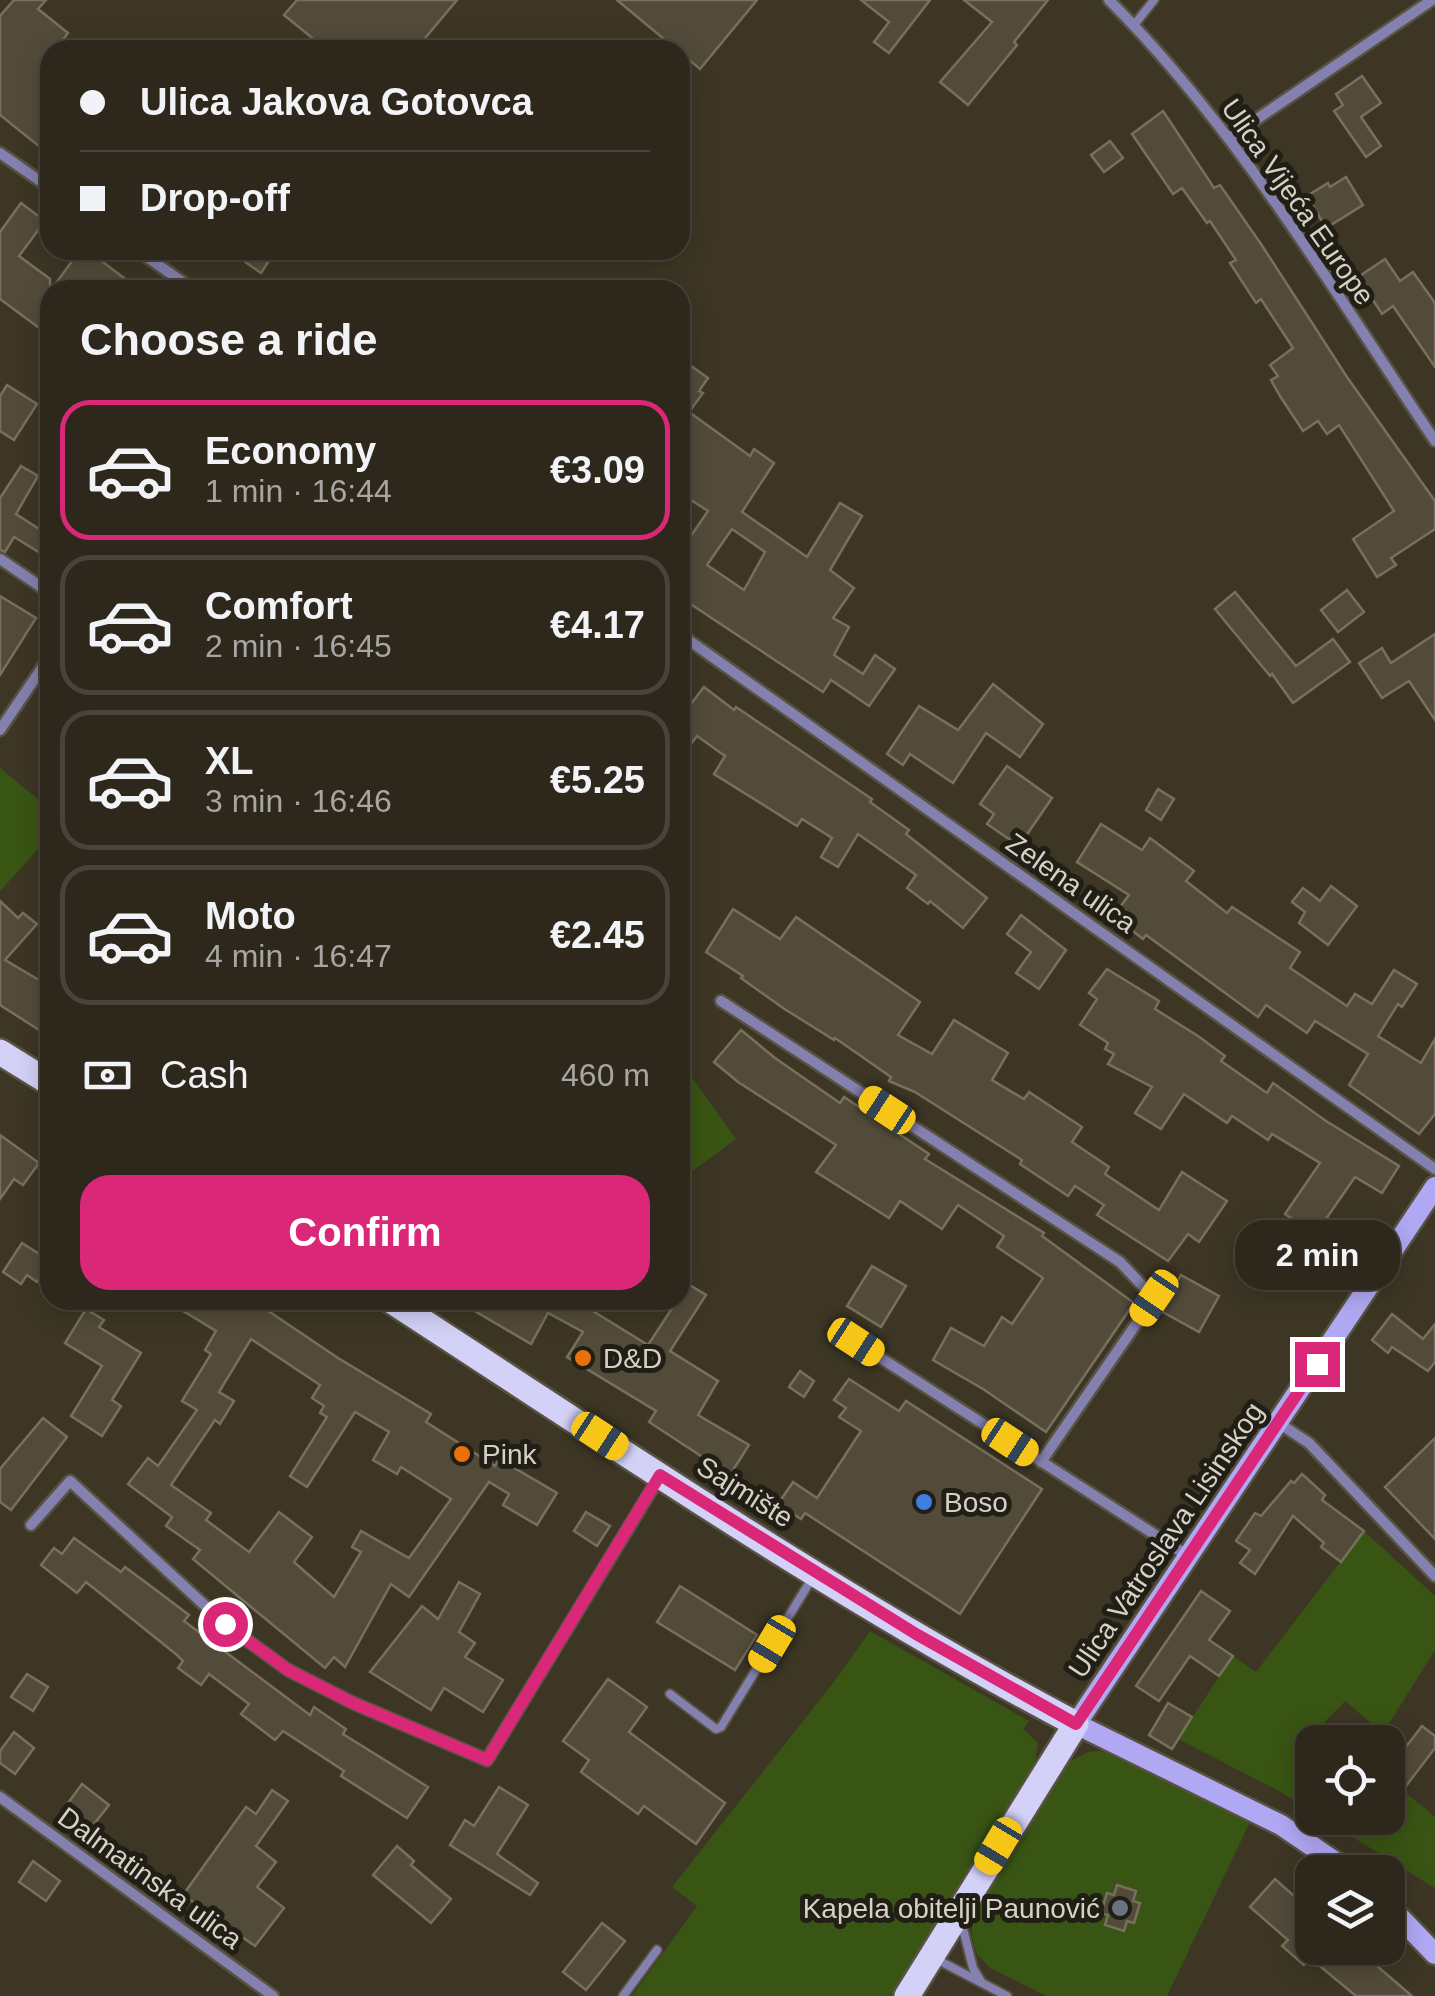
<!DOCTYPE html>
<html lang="en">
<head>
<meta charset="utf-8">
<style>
	body { margin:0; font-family:Helvetica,sans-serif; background:#363025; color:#f1f3f6; height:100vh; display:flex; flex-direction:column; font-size:38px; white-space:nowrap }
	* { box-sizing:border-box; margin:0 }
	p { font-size:32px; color:#a7a6a3 }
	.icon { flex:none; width:55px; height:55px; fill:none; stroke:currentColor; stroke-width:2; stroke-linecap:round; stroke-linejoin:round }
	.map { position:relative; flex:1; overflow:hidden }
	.panel { position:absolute; left:40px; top:280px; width:650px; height:1030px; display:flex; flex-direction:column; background:#2e281c; border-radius:30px; box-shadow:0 5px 25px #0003,0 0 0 2px #49443b }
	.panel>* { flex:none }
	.top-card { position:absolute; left:40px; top:40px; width:650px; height:220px; border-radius:30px; box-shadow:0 5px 25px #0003,0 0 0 2px #49443b; display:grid; align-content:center; height:220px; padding:0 40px; background:#2e281c }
	.controls { position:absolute; left:1295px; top:1725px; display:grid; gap:20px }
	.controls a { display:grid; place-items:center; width:110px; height:110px; border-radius:20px; background:#2e281c; box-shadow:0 5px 25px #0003,0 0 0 2px #49443b; font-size:50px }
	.end { position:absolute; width:45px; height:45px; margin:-22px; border:12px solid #db2777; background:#fff; box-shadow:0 0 0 5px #fff }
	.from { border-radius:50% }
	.bubble { position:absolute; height:70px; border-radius:30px; background:#2e281c; box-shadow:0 5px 25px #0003,0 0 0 2px #49443b; font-size:32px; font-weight:700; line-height:70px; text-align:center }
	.car { position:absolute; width:30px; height:60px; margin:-30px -15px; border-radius:12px; box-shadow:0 0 8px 2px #0007; background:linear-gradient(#f5c518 24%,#345 0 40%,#f5c518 0 76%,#345 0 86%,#f5c518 0) }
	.top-card b { display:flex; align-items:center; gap:35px; height:95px; font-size:38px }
	.top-card b+b { border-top:2px solid #49443b }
	.top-card i { width:25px; height:25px; background:#f1f3f6 }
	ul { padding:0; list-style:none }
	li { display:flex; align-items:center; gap:30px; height:140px; margin:0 20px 15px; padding:0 20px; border:5px solid #49443b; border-radius:30px }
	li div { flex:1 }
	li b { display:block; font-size:38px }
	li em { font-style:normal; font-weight:700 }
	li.on { border-color:#db2777 }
	li>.icon { width:90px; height:90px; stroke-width:1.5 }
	h2 { padding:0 40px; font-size:45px; line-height:120px }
	.pay { display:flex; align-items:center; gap:25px; height:110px; padding:0 40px; font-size:38px }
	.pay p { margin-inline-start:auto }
	.button { display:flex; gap:20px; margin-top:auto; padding:20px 40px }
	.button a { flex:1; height:115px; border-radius:30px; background:#db2777; color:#fff; font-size:40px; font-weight:700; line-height:115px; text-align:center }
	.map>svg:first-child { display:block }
	.green { fill:#395514 }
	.building { fill:#534b3a; stroke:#78705d; stroke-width:2.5; fill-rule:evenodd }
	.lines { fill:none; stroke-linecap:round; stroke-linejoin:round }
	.lane-casing { stroke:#585242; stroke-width:12 }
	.street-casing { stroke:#585242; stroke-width:15 }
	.secondary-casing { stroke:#585242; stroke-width:25 }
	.primary-casing { stroke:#585242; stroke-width:30 }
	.lane { stroke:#8480af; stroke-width:8 }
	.street { stroke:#8480af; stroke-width:10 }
	.secondary { stroke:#b0a8f3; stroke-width:20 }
	.primary { stroke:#d3d1f7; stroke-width:25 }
	.route { stroke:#db2777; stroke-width:12 }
	.food-dot { fill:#e8710a; stroke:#211e16; stroke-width:4 }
	.shop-dot { fill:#3f7fe0; stroke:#211e16; stroke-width:4 }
	.worship-dot { fill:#6b7280; stroke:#211e16; stroke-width:4 }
	.labels { text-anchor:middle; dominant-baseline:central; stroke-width:10; stroke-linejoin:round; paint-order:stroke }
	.street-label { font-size:28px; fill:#d5d1c7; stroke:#211e16 }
	.poi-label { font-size:28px; fill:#d5d1c7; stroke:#211e16; text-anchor:start }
</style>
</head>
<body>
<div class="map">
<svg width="1435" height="1996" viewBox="0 0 1435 1996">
	<rect width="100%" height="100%" fill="#3d3625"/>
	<g class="green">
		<polygon points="0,768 50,809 50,836 0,891"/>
		<polygon points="680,1061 736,1139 680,1180"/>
		<polygon points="1364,1531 1435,1596 1435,1650 1383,1733 1345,1701 1322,1725 1343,1742 1312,1742 1312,1811 1279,1791 1178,1739 1233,1656 1256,1672"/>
		<polygon points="870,1631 1029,1721 1023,1729 1038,1743 1034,1767 1022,1789 891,1996 632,1996 697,1906 672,1887 833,1683"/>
		<polygon points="1099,1751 1115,1754 1250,1822 1167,1996 1047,1996 990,1968 977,1954 972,1938 972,1916 977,1904 1059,1767 1088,1752"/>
		<polygon points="1388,1778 1435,1817 1435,1888 1322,1818 1388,1818"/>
	</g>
	<g class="building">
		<polygon points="14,0 46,0 38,9 68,33 55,50 50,50 50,135 40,147 0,115 0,16"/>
		<polygon points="297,0 457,0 415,50 327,50 284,15"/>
		<polygon points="617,0 757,0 700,69"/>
		<polygon points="861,0 930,0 889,53 874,42 889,22"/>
		<polygon points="964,0 1048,0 1014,42 1017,45 968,105 940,82 992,22"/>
		<polygon points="1362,76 1381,103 1361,117 1381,146 1366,157 1334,111 1343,105 1336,94"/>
		<polygon points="1163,111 1214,188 1220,185 1261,244 1347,377 1435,501 1435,529 1391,558 1396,565 1377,577 1353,539 1394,511 1339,425 1327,434 1318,421 1303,431 1280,396 1271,380 1278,376 1270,365 1293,348 1261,299 1256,303 1230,263 1236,260 1210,221 1207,223 1182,188 1173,194 1132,134"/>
		<polygon points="1110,141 1123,158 1104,172 1091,155"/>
		<polygon points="1346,177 1363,205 1326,228 1307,196 1328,183 1330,187"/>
		<polygon points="21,203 45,221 19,256 50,279 50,336 0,299 0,232"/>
		<polygon points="80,250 87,250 140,290 51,290"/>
		<polygon points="228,250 276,250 261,273"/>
		<polygon points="1385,259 1400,281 1413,272 1435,303 1435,367 1393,306 1382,314 1358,277"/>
		<path d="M687 363 708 378 699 391 703 393 689 412 750 456 754 449 774 463 742 512 807 557 840 503 862 516 830 570 854 588 833 618 849 627 834 655 863 674 875 655 895 669 869 706 831 680 823 692 680 597V552L708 511 680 493V374ZM732 529 765 552 744 590 707 565Z"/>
		<polygon points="7,385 37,404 14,440 0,431 0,396"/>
		<polygon points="21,466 38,476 16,514 50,536 50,559 14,537 5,552 0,550 0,498"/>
		<polygon points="1347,590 1364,612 1338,632 1321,610"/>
		<polygon points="1235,592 1296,666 1333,639 1350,662 1293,703 1272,674 1270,676 1215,609"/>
		<polygon points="0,596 36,618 0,675"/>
		<polygon points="1435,634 1435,720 1409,681 1382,698 1359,663 1382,648 1391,663"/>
		<polygon points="993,684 1043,724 1020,757 986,733 953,783 910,754 903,765 887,754 919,706 958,730"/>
		<polygon points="704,687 734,710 736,707 872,799 870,802 909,830 906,834 987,898 963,928 930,901 928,904 907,888 916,875 858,834 838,867 821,857 832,838 802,819 797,826 714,774 725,756 697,736 680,758 680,718"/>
		<polygon points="1007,766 1052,798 1019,846 987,824 994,814 980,804"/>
		<polygon points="1158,789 1174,799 1161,820 1146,810"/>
		<polygon points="1101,824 1142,850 1150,838 1194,871 1186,881 1227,913 1232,907 1300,952 1290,968 1347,1006 1355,994 1372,1004 1394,970 1417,984 1402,1007 1398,1004 1378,1036 1421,1063 1435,1039 1435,1114 1419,1134 1349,1085 1368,1054 1315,1021 1307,1033 1266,1005 1258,1017 1146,935 1143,939 1113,916 1129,895 1077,862"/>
		<polygon points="1331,886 1357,906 1328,945 1299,923 1305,912 1292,902 1303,888 1320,901"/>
		<polygon points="0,901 18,918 23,913 37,924 5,960 39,980 50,967 50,1037 0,1005"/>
		<polygon points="733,909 780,939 796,917 920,1002 898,1035 932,1054 954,1020 1008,1053 992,1080 1024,1099 1029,1092 1082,1127 1072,1142 1109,1167 1105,1174 1159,1210 1182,1172 1227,1201 1199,1242 1188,1234 1168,1261 1097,1215 1104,1205 1075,1186 1068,1196 1020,1164 1022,1160 915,1092 889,1081 891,1077 835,1038 834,1040 783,1008 741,978 743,976 706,952"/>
		<polygon points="1021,915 1066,950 1039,989 1016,973 1031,952 1007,934"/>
		<polygon points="1107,969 1159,1001 1155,1009 1198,1036 1225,1056 1221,1061 1267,1093 1273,1083 1326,1121 1399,1166 1382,1193 1355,1177 1315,1235 1285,1214 1320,1163 1272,1134 1268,1140 1232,1116 1227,1123 1184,1094 1161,1129 1135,1113 1152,1087 1108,1064 1114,1054 1105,1049 1108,1043 1080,1025 1097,999 1089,993"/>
		<polygon points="741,1030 775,1058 840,1103 844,1097 929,1154 925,1159 1044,1233 1042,1236 1134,1303 1046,1432 983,1389 933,1360 951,1328 984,1346 1002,1317 1012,1324 1043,1278 997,1247 1004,1236 958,1205 942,1229 900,1201 889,1218 816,1172 836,1145 738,1082 714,1062"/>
		<polygon points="0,1135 39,1163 23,1185 14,1179 0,1199"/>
		<polygon points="22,1243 50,1261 37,1282 27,1275 21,1284 3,1272"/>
		<polygon points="872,1266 906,1286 881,1327 847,1306"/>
		<polygon points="1181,1275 1219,1296 1199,1332 1161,1311"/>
		<polygon points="688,1284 706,1295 670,1351 718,1381 698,1415 749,1445 730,1475 649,1422 656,1411 567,1357 583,1332 548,1313 531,1344 456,1300 575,1300 648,1345"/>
		<path d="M165 1300H252L338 1358 431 1414 426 1422 495 1466 499 1459 557 1493 537 1525 503 1505 509 1494 489 1482 409 1597 391 1584 345 1667 334 1657 325 1668 193 1559 200 1550 166 1526 172 1517 128 1484 148 1458 158 1466 197 1410 182 1401 211 1354 205 1350 216 1331ZM251 1339 320 1385 312 1398 324 1406 320 1413 327 1417 290 1476 307 1487 355 1412 389 1432 373 1460 397 1474 401 1467 451 1499 409 1558 361 1531 352 1547 361 1552 334 1597 294 1562 312 1537 279 1512 249 1552 206 1520 211 1513 171 1485 215 1420 220 1424 234 1401 219 1392Z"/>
		<polygon points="86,1309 104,1320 99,1327 141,1353 112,1400 121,1406 102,1436 71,1416 102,1366 65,1343"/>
		<polygon points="1392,1314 1423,1339 1435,1324 1435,1362 1428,1371 1392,1347 1388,1353 1372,1340"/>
		<polygon points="800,1371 814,1381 804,1397 789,1387"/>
		<polygon points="849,1379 899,1411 906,1401 1042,1489 960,1614 805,1513 801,1519 778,1504 793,1482 817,1498 861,1431 839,1417 846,1408 834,1400"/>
		<polygon points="43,1418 67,1437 11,1510 0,1502 0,1469"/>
		<polygon points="1435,1438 1435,1539 1385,1487"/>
		<polygon points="1302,1474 1325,1495 1322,1500 1364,1531 1341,1562 1321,1547 1324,1543 1293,1516 1255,1574 1240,1563 1250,1550 1236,1541 1255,1513 1261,1516 1291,1481 1294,1483"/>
		<polygon points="586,1512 610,1526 597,1546 574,1531"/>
		<polygon points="74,1538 121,1572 125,1567 160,1593 189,1615 184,1621 310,1715 314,1707 346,1729 343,1734 428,1787 407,1818 341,1776 344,1771 283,1731 275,1740 241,1714 249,1704 209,1674 201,1685 178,1668 183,1661 177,1655 86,1582 77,1593 41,1565 54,1548 62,1554"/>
		<polygon points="459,1582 480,1594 459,1632 475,1643 465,1657 503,1680 483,1712 444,1688 431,1710 370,1672 422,1606 438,1619"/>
		<polygon points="680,1586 757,1635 735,1670 657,1622"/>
		<polygon points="1201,1591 1230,1611 1209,1640 1233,1656 1219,1676 1190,1656 1159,1701 1136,1686"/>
		<polygon points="27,1674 48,1687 33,1711 11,1697"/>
		<polygon points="608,1679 647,1707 629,1732 725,1803 696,1844 644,1806 638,1814 581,1772 589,1760 563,1741"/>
		<polygon points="1168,1703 1192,1717 1172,1749 1149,1735"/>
		<polygon points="1422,1726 1435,1736 1435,1748 1403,1790 1388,1778 1388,1758 1399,1743 1405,1748"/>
		<polygon points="14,1732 34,1748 15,1774 0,1763 0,1751"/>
		<polygon points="82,1784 109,1805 91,1828 65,1807"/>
		<polygon points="499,1787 528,1805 497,1854 538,1883 530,1895 450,1845 465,1820 474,1826"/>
		<polygon points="272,1790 288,1801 256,1846 276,1862 257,1887 284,1908 255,1946 183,1895 246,1807 256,1814"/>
		<polygon points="397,1846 414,1861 411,1865 451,1899 431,1923 373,1875"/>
		<polygon points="33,1861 60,1881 46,1901 19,1882"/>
		<polygon points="1275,1879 1312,1912 1312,1948 1356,1948 1412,1996 1356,1996 1310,1958 1304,1965 1282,1946 1288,1940 1250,1907"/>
		<polygon points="1117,1885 1136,1891 1133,1901 1140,1903 1134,1923 1127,1921 1124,1931 1105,1925 1108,1915 1101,1913 1107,1893 1114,1895"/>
		<polygon points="602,1923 625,1941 586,1990 563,1972"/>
	</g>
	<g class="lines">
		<g class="lane-casing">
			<g id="lane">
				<polyline points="1134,25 1154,0"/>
				<polyline points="670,1694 716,1729 721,1727 811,1580"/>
				<polyline points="961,1921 973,1968 982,1983"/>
				<polyline points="934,1958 1007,1996"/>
				<polyline points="623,1996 657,1950"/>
			</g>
		</g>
		<g class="street-casing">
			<g id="street">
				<path d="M1109 0C1238 129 1333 290 1435 441"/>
				<polyline points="1229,138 1432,0"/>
				<polyline points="0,153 50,188"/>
				<polyline points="137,250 194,290"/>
				<polyline points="0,559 50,593"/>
				<polyline points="680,634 1435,1169"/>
				<polyline points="0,730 50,656"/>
				<polyline points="721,1001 1120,1262 1154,1298 1041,1462"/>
				<polyline points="856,1342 1188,1556"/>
				<polyline points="1277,1422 1309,1443 1435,1576"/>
				<polyline points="31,1525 70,1481 225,1624 288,1670 353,1703 487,1760 660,1476"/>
				<polyline points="0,1797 273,1996"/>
			</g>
		</g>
		<g class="secondary-casing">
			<g id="secondary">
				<polyline points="1350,1872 1281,1825 1076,1724 1435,1187"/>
				<polyline points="1388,1905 1435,1954"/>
			</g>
		</g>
		<g class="primary-casing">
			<g id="primary">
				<polyline points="0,1052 50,1083"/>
				<path d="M390 1300C615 1446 839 1599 1076 1724L907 1996"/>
			</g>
		</g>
		<use href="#lane" class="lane"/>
		<use href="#street" class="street"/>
		<use href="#secondary" class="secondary"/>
		<use href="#primary" class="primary"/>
	</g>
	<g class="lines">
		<polyline class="route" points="225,1624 288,1670 353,1703 487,1760 660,1475 916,1634 1076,1724 1317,1364"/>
	</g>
	<g class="food-dot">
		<circle cx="583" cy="1358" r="10"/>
		<circle cx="462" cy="1454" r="10"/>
	</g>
	<circle class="shop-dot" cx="924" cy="1502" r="10"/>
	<circle class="worship-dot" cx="1120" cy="1908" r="10"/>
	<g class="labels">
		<g class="street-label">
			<text transform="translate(1298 202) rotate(55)">Ulica Vijeća Europe</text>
			<text transform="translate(1071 883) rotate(35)">Zelena ulica</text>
			<text transform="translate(745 1492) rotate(32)">Sajmište</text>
			<text transform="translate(1166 1540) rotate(-56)">Ulica Vatroslava Lisinskog</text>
			<text transform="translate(150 1878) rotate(36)">Dalmatinska ulica</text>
		</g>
		<g class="poi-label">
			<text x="603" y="1358">D&amp;D</text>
			<text x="482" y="1454">Pink</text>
			<text x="944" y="1502">Boso</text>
			<text x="1100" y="1908" text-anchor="end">Kapela obitelji Paunović</text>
		</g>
	</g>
</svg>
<div class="controls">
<a><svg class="icon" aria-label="locate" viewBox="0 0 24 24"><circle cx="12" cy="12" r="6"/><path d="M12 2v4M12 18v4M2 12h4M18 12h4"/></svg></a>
<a><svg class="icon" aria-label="layers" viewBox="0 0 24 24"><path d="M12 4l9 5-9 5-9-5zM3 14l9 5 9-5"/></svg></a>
</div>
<i class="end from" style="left:225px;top:1624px"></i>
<i class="end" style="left:1317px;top:1364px"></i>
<div class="bubble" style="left:1235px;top:1220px;width:165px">2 min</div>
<i class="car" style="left:887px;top:1110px;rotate:303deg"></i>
<i class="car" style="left:1154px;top:1298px;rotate:214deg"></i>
<i class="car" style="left:856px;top:1342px;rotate:123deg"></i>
<i class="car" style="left:600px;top:1436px;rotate:123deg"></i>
<i class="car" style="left:1010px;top:1442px;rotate:123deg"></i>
<i class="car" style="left:772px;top:1644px;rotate:211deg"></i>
<i class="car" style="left:998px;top:1846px;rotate:211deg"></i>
<div class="top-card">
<b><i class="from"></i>Ulica Jakova Gotovca</b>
<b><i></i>Drop-off</b>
</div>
<section class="panel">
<h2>Choose a ride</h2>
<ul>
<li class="on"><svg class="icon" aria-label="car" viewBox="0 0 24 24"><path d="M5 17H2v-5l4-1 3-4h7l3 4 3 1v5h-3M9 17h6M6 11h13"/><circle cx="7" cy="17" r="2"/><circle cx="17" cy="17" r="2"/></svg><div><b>Economy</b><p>1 min · 16:44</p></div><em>€3.09</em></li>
<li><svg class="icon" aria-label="car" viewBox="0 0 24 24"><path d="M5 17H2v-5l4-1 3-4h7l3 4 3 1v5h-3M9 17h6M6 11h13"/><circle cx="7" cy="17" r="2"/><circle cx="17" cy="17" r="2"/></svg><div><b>Comfort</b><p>2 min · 16:45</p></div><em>€4.17</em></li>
<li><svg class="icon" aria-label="car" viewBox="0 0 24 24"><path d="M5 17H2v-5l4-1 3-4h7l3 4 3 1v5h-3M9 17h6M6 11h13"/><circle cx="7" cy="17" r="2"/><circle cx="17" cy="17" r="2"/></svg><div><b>XL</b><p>3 min · 16:46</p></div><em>€5.25</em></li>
<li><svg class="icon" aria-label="car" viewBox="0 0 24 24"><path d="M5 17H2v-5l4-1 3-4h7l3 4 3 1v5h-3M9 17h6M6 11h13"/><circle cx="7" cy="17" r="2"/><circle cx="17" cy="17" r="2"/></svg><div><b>Moto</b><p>4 min · 16:47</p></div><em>€2.45</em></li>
</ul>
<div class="pay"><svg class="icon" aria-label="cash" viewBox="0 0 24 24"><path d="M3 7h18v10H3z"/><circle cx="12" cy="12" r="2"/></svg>Cash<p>460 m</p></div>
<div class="button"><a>Confirm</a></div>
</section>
</div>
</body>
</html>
